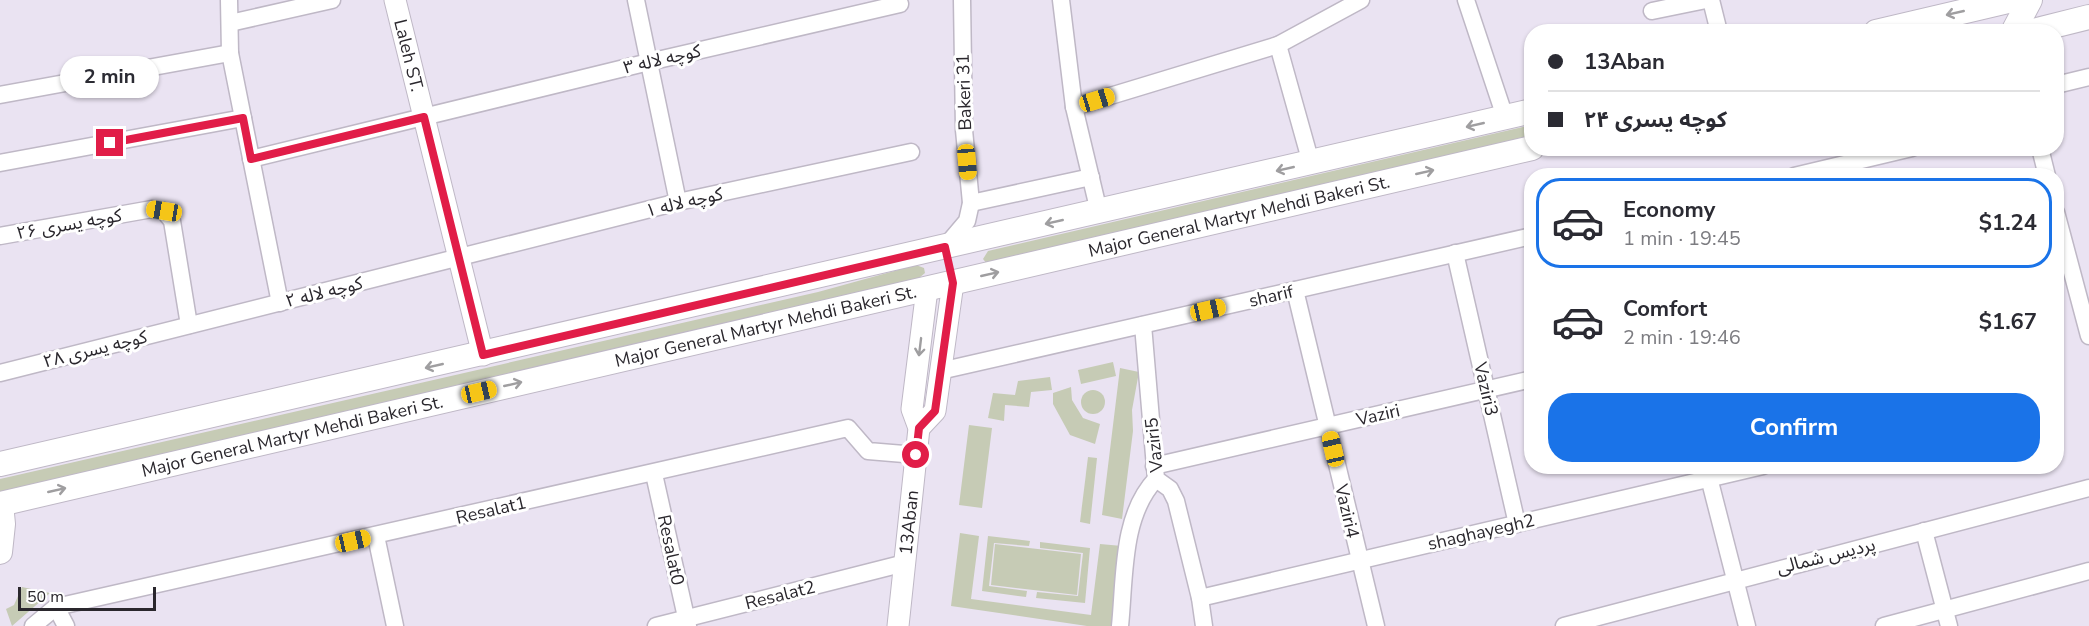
<!DOCTYPE html>
<html lang="en">
<head>
<meta charset="utf-8">
<style>
	body { margin:0; font-family:"Nunito Sans","Noto Sans Arabic",sans-serif; background:#f2f2f3; color:#2b2b33; height:100vh; display:flex; flex-direction:column; font-size:22px; white-space:nowrap }
	* { box-sizing:border-box; margin:0 }
	p { font-size:20px; color:#7c7c81 }
	.icon { flex:none; width:33px; height:33px; fill:none; stroke:currentColor; stroke-width:2; stroke-linecap:round; stroke-linejoin:round }
	.map { position:relative; flex:1; overflow:hidden }
	.side { position:absolute; left:1524px; top:168px; width:540px; height:306px; display:flex; flex-direction:column; background:#fff; border-radius:24px; box-shadow:0 2px 4px #0004 }
	.side>* { flex:none }
	.hud { position:absolute; left:1524px; top:24px; width:540px; height:132px; border-radius:24px; box-shadow:0 2px 4px #0004; display:grid; align-content:center; height:132px; padding:0 24px; background:#fff }
	.scale { position:absolute; left:18px; bottom:15px; width:138px; box-sizing:border-box; padding-left:6px; border:3px solid #2a272d; border-top:0; font-size:16px; line-height:21px; white-space:nowrap; color:#2a272d; -webkit-text-stroke:4px #fff; paint-order:stroke }
	.end { position:absolute; width:27px; height:27px; margin:-14px; border:8px solid #e11d48; background:#fff; box-shadow:0 0 0 3px #fff }
	.from { border-radius:50% }
	.bubble { position:absolute; height:42px; border-radius:21px; background:#fff; box-shadow:0 2px 4px #0004; font-size:20px; font-weight:700; line-height:42px; text-align:center }
	.car { position:absolute; width:18px; height:36px; margin:-18px -9px; border-radius:8px; box-shadow:0 0 4px 2px #0007; background:linear-gradient(#f5c518 24%,#345 0 40%,#f5c518 0 76%,#345 0 86%,#f5c518 0) }
	.hud b { display:flex; align-items:center; gap:21px; height:57px; font-size:22px }
	.hud b+b { border-top:2px solid #e1e1e2 }
	.hud i { width:15px; height:15px; background:#2b2b33 }
	ul { padding:10px 0 0; list-style:none }
	li { display:flex; align-items:center; gap:18px; height:90px; margin:0 12px 9px; padding:0 12px; border:3px solid transparent; border-radius:24px }
	li div { flex:1 }
	li b { display:block; font-size:22px }
	li em { font-style:normal; font-weight:700 }
	li.active { border-color:#1a73e8 }
	li>.icon { width:54px; height:54px; stroke-width:1.5 }
	.primary-button { display:flex; gap:12px; margin-top:auto; padding:12px 24px }
	.primary-button a { flex:1; height:69px; border-radius:24px; background:#1a73e8; color:#fff; font-size:24px; font-weight:700; line-height:69px; text-align:center }
	.map>svg:first-child { display:block }
	.green { fill:#c6cbb5 }
	.lines { fill:none; stroke-linecap:round; stroke-linejoin:round }
	.minor-casing { stroke:#bfb8c6; stroke-width:19 }
	.tertiary-casing { stroke:#bfb8c6; stroke-width:23 }
	.secondary-casing { stroke:#bfb8c6; stroke-width:26 }
	.minor { stroke:#fff; stroke-width:16 }
	.tertiary { stroke:#fff; stroke-width:21 }
	.secondary { stroke:#fff; stroke-width:24 }
	.oneway { stroke:#9f9ea0 }
	.route { stroke:#e11d48; stroke-width:8 }
	.labels { text-anchor:middle; dominant-baseline:central; stroke-width:6; stroke-linejoin:round; paint-order:stroke }
	.street-label { font-size:18px; fill:#2a272d; stroke:#fff }
</style>
</head>
<body>
<div class="map">
<svg width="2089" height="626" viewBox="0 0 2089 626">
	<rect width="100%" height="100%" fill="#eae3f2"/>
	<g class="green">
		<polygon points="1531,125 1531,136 987,264 983,259 988,251"/>
		<polygon points="916,265 924,268 925,273 919,278 0,492 0,479 818,292"/>
		<polygon points="1113,362 1116,376 1081,384 1078,370"/>
		<polygon points="1120,368 1139,372 1132,410 1133,431 1122,519 1102,515"/>
		<polygon points="1050,377 1052,390 1031,392 1029,407 1005,405 1004,421 988,418 993,393 1015,395 1018,381"/>
		<polygon points="1071,387 1072,400 1083,418 1100,424 1095,444 1070,435 1053,404 1053,393"/>
		<circle cx="1093" cy="402" r="12"/>
		<polygon points="969,425 992,428 982,508 959,505"/>
		<polygon points="1088,457 1097,458 1090,524 1080,522"/>
		<polygon points="960,533 979,536 971,599 1091,615 1100,544 1122,546 1112,626 1087,626 951,606"/>
		<polygon points="988,536 1030,541 1029,546 994,543 989,586 1027,591 1026,597 982,591"/>
		<polygon points="1040,542 1090,548 1085,603 1036,598 1037,592 1078,596 1083,553 1040,548"/>
		<polygon points="995,544 1081,554 1077,595 991,585"/>
		<polygon points="22,587 50,593 12,626 6,609 14,605"/>
	</g>
	<g class="lines">
		<g class="minor-casing">
			<g id="minor">
				<polyline points="229,0 230,53 280,303"/>
				<polyline points="636,0 678,202"/>
				<polyline points="1061,0 1074,107 1099,212"/>
				<polyline points="1466,0 1505,117"/>
				<polyline points="1711,0 1719,32"/>
				<polyline points="1652,11 1706,0"/>
				<polyline points="230,23 332,0"/>
				<polyline points="1278,45 1311,163"/>
				<polyline points="2056,85 2089,77"/>
				<polyline points="0,95 230,53"/>
				<polyline points="1074,107 1278,45 1361,0"/>
				<polyline points="2040,148 2047,176"/>
				<polyline points="251,159 649,62 900,4"/>
				<polyline points="0,163 243,118"/>
				<polyline points="1794,176 1912,148"/>
				<polyline points="971,203 1091,177"/>
				<polyline points="2056,212 2089,336"/>
				<polyline points="0,236 152,209 164,211 172,221 189,325"/>
				<polyline points="945,247 967,221 971,203 964,130 962,0"/>
				<polyline points="1455,253 1517,524"/>
				<polyline points="1295,290 1376,626"/>
				<polyline points="1143,325 1156,479 1170,489 1176,501 1200,598 1204,626"/>
				<polyline points="940,371 1532,236"/>
				<polyline points="0,373 678,202 911,152"/>
				<polyline points="1154,466 1532,379"/>
				<polyline points="1706,466 1747,626"/>
				<polyline points="654,474 688,626"/>
				<polyline points="1924,531 1949,626"/>
				<polyline points="376,536 395,626"/>
				<polyline points="1200,598 1763,466"/>
				<polyline points="56,607 66,626"/>
				<polyline points="33,626 56,607 848,428 868,451 916,455"/>
				<polyline points="656,626 905,563"/>
				<path d="M1120 626C1125 578 1121 516 1156 479"/>
				<polyline points="1564,626 2089,488"/>
				<polyline points="1884,626 2089,571"/>
			</g>
		</g>
		<g class="tertiary-casing">
			<g id="tertiary">
				<path id="s1" d="M395 0 483 355"/>
				<polyline points="919,428 935,411 953,283"/>
				<path id="s2" d="M898 626 919 428 912 409 927 289"/>
			</g>
		</g>
		<g class="secondary-casing">
			<g id="secondary">
				<polyline points="1876,32 2012,0"/>
				<polyline points="2013,32 2030,0"/>
				<polyline points="2029,32 2089,17"/>
				<polyline points="0,464 1532,111"/>
				<path id="s3" d="M0 504 1532 148"/>
				<polyline points="0,552 3,524 1,504"/>
			</g>
		</g>
		<use href="#minor" class="minor"/>
		<use href="#tertiary" class="tertiary"/>
		<use href="#secondary" class="secondary"/>
	</g>
	<defs><path id="oneway-shaft" d="M-6 0H5M1.5-3L5.5 0L1.5 3" fill="none" stroke-width="1.6" stroke-linecap="round" stroke-linejoin="round" transform="scale(1.5)"/></defs>
	<g class="oneway">
		<use href="#oneway-shaft" transform="translate(1955 13) rotate(167)"/>
		<use href="#oneway-shaft" transform="translate(1475 125) rotate(167)"/>
		<use href="#oneway-shaft" transform="translate(1285 169) rotate(167)"/>
		<use href="#oneway-shaft" transform="translate(1425 172) rotate(-13)"/>
		<use href="#oneway-shaft" transform="translate(1054 222) rotate(167)"/>
		<use href="#oneway-shaft" transform="translate(990 274) rotate(-13)"/>
		<use href="#oneway-shaft" transform="translate(920 347) rotate(97)"/>
		<use href="#oneway-shaft" transform="translate(434 366) rotate(167)"/>
		<use href="#oneway-shaft" transform="translate(513 384) rotate(-13)"/>
		<use href="#oneway-shaft" transform="translate(57 490) rotate(-13)"/>
	</g>
	<g class="lines">
		<polyline class="route" points="110,143 243,118 251,159 424,117 483,355 945,247 953,283 935,411 919,428 916,455"/>
	</g>
	<g class="labels">
		<g class="street-label">
			<text stroke="none"><textPath href="#s1" startOffset="57">Laleh ST.</textPath></text>
			<text transform="translate(662 59) rotate(-13)">کوچه لاله ۳</text>
			<text transform="translate(964 92) rotate(-92)">Bakeri 31</text>
			<text transform="translate(684 202) rotate(-13)">کوچه لاله ۱</text>
			<text stroke="none"><textPath href="#s3" startOffset="1272">Major General Martyr Mehdi Bakeri St.</textPath></text>
			<text transform="translate(69 224) rotate(-10)">کوچه یسری ۲۶</text>
			<text transform="translate(324 292) rotate(-14)">کوچه لاله ۲</text>
			<text transform="translate(1271 296) rotate(-13)">sharif</text>
			<text stroke="none"><textPath href="#s3" startOffset="786">Major General Martyr Mehdi Bakeri St.</textPath></text>
			<text transform="translate(95 349) rotate(-14)">کوچه یسری ۲۸</text>
			<text transform="translate(1486 389) rotate(77)">Vaziri3</text>
			<text transform="translate(1378 415) rotate(-13)">Vaziri</text>
			<text stroke="none"><textPath href="#s3" startOffset="300">Major General Martyr Mehdi Bakeri St.</textPath></text>
			<text transform="translate(1154 445) rotate(-96)">Vaziri5</text>
			<text transform="translate(491 510) rotate(-13)">Resalat1</text>
			<text transform="translate(1347 511) rotate(77)">Vaziri4</text>
			<text stroke="none"><textPath href="#s2" startOffset="104">13Aban</textPath></text>
			<text transform="translate(1481 532) rotate(-13)">shaghayegh2</text>
			<text transform="translate(671 550) rotate(78)">Resalat0</text>
			<text transform="translate(1826 556) rotate(-14)">پردیس شمالی</text>
			<text transform="translate(780 595) rotate(-14)">Resalat2</text>
		</g>
	</g>
</svg>
<div class="scale">50 m</div>
<i class="end from" style="left:916px;top:455px"></i>
<i class="end" style="left:110px;top:143px"></i>
<div class="bubble" style="left:60px;top:56px;width:99px">2 min</div>
<i class="car" style="left:1097px;top:100px;rotate:73deg"></i>
<i class="car" style="left:967px;top:162px;rotate:175deg"></i>
<i class="car" style="left:164px;top:211px;rotate:279deg"></i>
<i class="car" style="left:1208px;top:310px;rotate:77deg"></i>
<i class="car" style="left:479px;top:392px;rotate:77deg"></i>
<i class="car" style="left:1333px;top:449px;rotate:347deg"></i>
<i class="car" style="left:353px;top:541px;rotate:77deg"></i>
<div class="hud">
<b><i class="from"></i>13Aban</b>
<b><i></i>کوچه یسری ۲۴</b>
</div>
<section class="side">
<ul>
<li class="active"><svg class="icon" aria-label="car" viewBox="0 0 24 24"><path d="M5 17H2v-5l4-1 3-4h7l3 4 3 1v5h-3M9 17h6M6 11h13"/><circle cx="7" cy="17" r="2"/><circle cx="17" cy="17" r="2"/></svg><div><b>Economy</b><p>1 min · 19:45</p></div><em>$1.24</em></li>
<li><svg class="icon" aria-label="car" viewBox="0 0 24 24"><path d="M5 17H2v-5l4-1 3-4h7l3 4 3 1v5h-3M9 17h6M6 11h13"/><circle cx="7" cy="17" r="2"/><circle cx="17" cy="17" r="2"/></svg><div><b>Comfort</b><p>2 min · 19:46</p></div><em>$1.67</em></li>
</ul>
<div class="primary-button"><a>Confirm</a></div>
</section>
</div>
</body>
</html>
